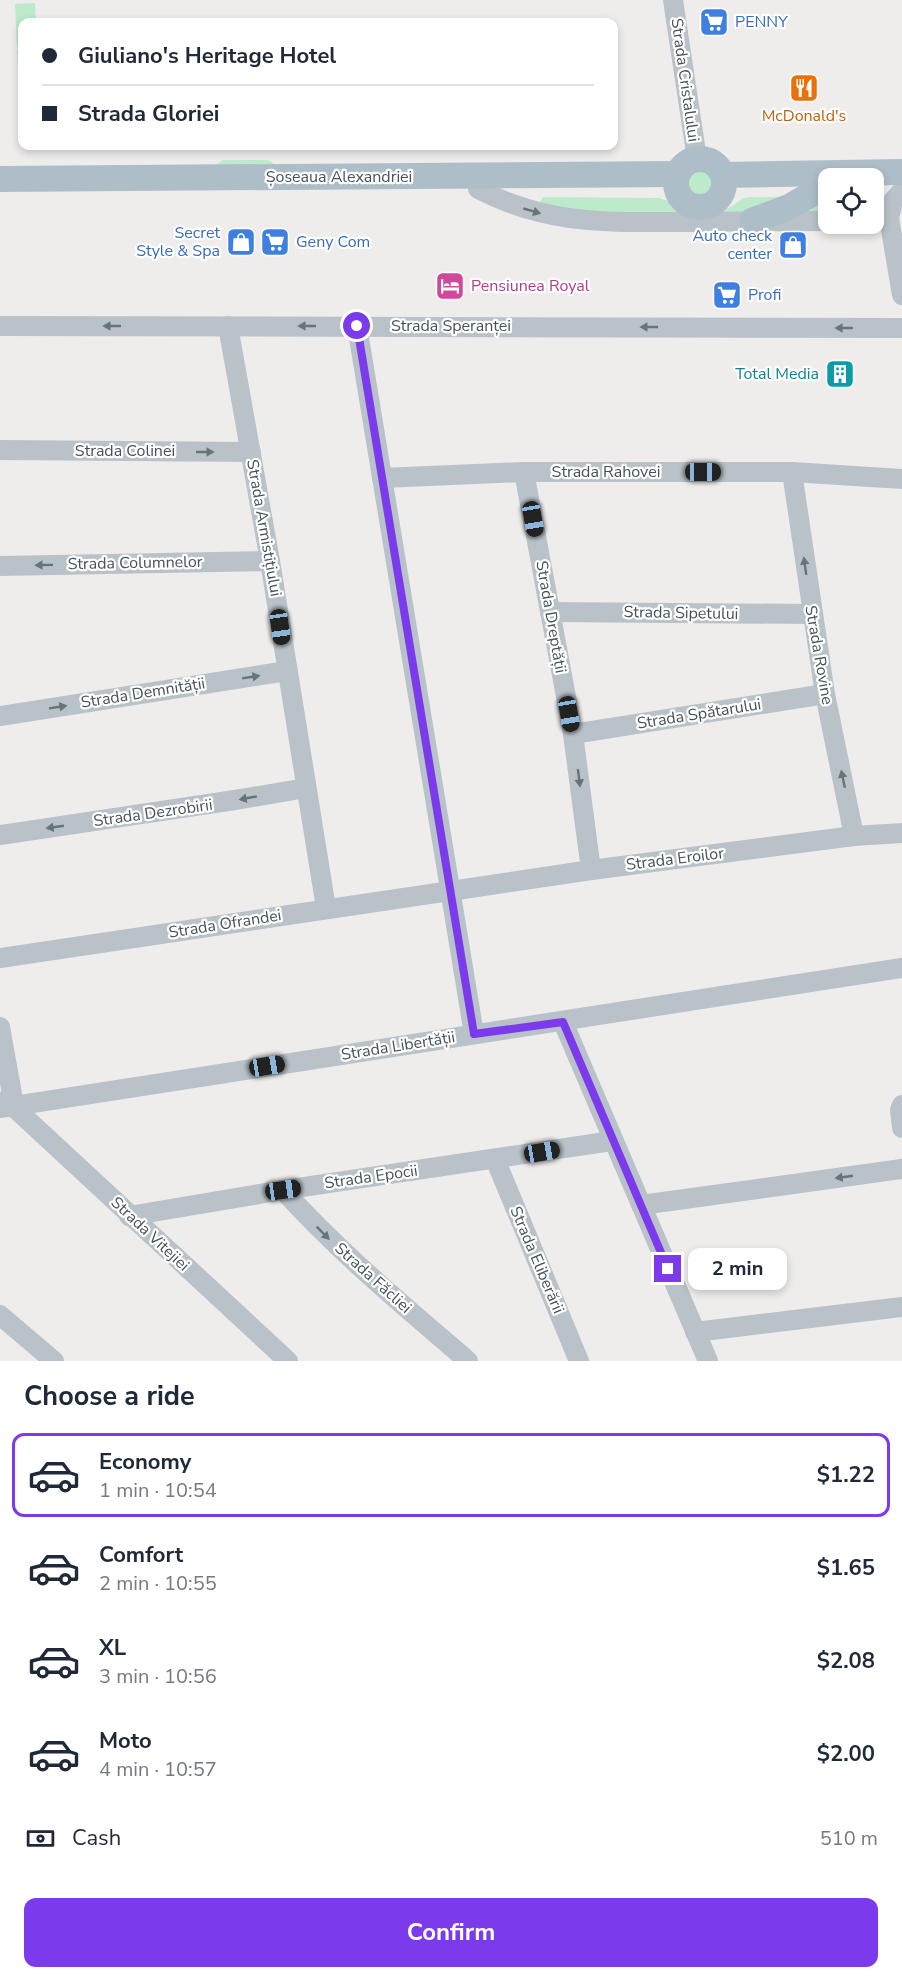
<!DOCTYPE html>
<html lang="en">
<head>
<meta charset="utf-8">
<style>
	body { margin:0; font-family:"Nunito Sans",sans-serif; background:#f2f2f3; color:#1f2937; height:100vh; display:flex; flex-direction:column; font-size:22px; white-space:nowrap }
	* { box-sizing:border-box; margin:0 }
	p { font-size:20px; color:#747a83 }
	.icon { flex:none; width:33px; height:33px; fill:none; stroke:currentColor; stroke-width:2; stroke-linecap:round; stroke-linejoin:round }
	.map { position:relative; height:1361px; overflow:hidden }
	.side { display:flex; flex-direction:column; background:#fff; flex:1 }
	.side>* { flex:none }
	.guide { position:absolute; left:18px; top:18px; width:600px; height:132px; border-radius:12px; box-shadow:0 3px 9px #0003; display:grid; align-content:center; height:132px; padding:0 24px; background:#fff }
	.controls { position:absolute; left:818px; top:168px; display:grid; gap:12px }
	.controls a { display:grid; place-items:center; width:66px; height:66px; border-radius:12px; background:#fff; box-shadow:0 3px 9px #0003; font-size:30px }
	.end { position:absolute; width:27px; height:27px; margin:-14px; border:8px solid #7c3aed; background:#fff; box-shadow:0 0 0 3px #fff }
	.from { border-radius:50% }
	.bubble { position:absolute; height:42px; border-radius:12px; background:#fff; box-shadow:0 3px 9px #0003; font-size:20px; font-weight:700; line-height:42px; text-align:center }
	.car { position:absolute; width:18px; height:36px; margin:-18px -9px; border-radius:8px; box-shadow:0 0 4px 2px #0007; background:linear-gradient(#222 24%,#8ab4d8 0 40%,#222 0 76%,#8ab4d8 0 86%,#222 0) }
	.guide b { display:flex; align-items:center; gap:21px; height:57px; font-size:22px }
	.guide b+b { border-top:2px solid #e0e1e3 }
	.guide i { width:15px; height:15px; background:#1f2937 }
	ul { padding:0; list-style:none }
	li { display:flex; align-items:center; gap:18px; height:84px; margin:0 12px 9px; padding:0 12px; border:3px solid transparent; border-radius:12px }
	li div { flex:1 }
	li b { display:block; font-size:22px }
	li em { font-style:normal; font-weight:700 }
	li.selected { border-color:#7c3aed }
	li>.icon { width:54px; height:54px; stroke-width:1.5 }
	h2 { padding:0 24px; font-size:27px; line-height:72px }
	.pay { display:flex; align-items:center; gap:15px; height:66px; padding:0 24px; font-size:22px }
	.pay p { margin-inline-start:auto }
	.button { display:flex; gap:12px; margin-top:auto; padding:12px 24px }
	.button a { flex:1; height:69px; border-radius:12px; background:#7c3aed; color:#fff; font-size:24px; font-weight:700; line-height:69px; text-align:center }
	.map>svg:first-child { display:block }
	.green { fill:#bdeaca }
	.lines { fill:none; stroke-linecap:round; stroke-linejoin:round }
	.minor { stroke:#b8c2c8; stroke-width:20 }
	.major { stroke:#aebec9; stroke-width:26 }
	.oneway { fill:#68737a }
	.route { stroke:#7c3aed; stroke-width:8 }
	.labels { text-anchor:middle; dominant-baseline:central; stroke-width:4.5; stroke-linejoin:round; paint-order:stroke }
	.shop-label { font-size:16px; fill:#366cbe; stroke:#fff; text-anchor:start }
	.street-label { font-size:16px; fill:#465158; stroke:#fff }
	.food-label { font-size:16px; fill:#c56008; stroke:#fff }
	.hotel-label { font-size:16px; fill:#b23c85; stroke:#fff; text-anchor:start }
	.culture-label { font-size:16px; fill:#0d838f; stroke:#fff; text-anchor:end }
</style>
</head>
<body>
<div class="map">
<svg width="902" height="1361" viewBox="0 0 902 1361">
	<rect width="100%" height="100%" fill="#efecec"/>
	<g class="green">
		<polygon points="35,3 36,22 22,22 22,47 17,47 15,4"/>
		<polygon points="17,50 22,50 22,102 20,102"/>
		<polygon points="223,160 266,160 271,161 274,165 218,168 217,164"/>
		<circle cx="700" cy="183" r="16"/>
		<polygon points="543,197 659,198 666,200 688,216 596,217 542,204 540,202"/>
		<polygon points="750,197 828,197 828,215 722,212 744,198"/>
	</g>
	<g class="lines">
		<g class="minor">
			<polyline points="673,0 697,159"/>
			<path d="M478 189C547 225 606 222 682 222 731 221 779 221 828 221"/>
			<polyline points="902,191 893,201 889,218 902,295"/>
			<polyline points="0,326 902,328"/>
			<polyline points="228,326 270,561 326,908"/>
			<polyline points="357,326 474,1034"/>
			<polyline points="0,450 251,452"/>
			<polyline points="524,472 573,734 591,870"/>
			<polyline points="792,472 825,694 854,836"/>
			<polyline points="382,478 524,472 792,472 902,479"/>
			<polyline points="0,566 270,561"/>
			<polyline points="550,612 812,614"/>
			<polyline points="0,716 287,671"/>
			<polyline points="573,734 825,694"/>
			<polyline points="0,835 235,800 306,788"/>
			<polyline points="0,958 591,870 854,836 902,833"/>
			<polyline points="563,1022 708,1361"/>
			<polyline points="0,1027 14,1105"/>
			<polyline points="6,1100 288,1361"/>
			<polyline points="902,1105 900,1110 902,1128"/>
			<polyline points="0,1108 902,968"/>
			<polyline points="495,1159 579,1361"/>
			<path d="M283 1190C340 1253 404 1306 468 1361"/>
			<polyline points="641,1205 902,1169"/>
			<polyline points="129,1216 283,1190 612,1141"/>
			<polyline points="0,1315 54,1361"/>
			<polyline points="695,1332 902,1307"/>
		</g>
		<g class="major">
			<circle cx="700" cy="183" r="24"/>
			<polyline points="723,175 902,172"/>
			<polyline points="0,179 678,174"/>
			<polyline points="752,221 789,207 822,188"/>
		</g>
	</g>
	<defs><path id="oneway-solid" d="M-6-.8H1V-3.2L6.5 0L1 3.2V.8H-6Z" transform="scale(1.5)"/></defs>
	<g class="oneway">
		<use href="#oneway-solid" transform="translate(532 211) rotate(16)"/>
		<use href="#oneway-solid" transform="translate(112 326) rotate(180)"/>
		<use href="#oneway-solid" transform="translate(307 326) rotate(180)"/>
		<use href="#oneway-solid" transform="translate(649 327) rotate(-180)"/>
		<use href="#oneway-solid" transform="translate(844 328) rotate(-180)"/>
		<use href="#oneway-solid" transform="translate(205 452)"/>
		<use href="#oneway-solid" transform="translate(44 565) rotate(179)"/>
		<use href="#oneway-solid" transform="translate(805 566) rotate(-98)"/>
		<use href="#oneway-solid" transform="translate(251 677) rotate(-9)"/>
		<use href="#oneway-solid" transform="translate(58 707) rotate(-9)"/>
		<use href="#oneway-solid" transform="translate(579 778) rotate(83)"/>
		<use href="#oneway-solid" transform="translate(843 779) rotate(-102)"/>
		<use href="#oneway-solid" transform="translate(248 798) rotate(170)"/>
		<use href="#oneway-solid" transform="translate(55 827) rotate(172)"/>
		<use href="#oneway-solid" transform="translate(844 1177) rotate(172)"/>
		<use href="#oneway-solid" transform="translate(323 1233) rotate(45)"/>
	</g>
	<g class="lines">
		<polyline class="route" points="357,326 474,1034 563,1022 668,1269"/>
	</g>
	<defs>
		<g id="supermarket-square" transform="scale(1.5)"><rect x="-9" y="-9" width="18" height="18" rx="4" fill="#3f7fe0" stroke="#fff"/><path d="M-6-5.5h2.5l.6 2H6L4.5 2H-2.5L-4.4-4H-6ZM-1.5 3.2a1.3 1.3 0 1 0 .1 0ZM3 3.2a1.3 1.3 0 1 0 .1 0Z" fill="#fff"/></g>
		<g id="restaurant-square" transform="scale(1.5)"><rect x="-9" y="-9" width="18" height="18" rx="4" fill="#e8710a" stroke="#fff"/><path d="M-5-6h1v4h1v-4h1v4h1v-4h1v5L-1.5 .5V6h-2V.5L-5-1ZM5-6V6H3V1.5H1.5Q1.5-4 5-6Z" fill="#fff"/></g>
		<g id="shop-square" transform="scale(1.5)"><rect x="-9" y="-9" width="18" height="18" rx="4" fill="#3f7fe0" stroke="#fff"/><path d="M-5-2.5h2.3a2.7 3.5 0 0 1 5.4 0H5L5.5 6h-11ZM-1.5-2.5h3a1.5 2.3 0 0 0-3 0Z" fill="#fff"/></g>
		<g id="hotel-square" transform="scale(1.5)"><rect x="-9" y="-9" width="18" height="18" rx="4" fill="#d1479c" stroke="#fff"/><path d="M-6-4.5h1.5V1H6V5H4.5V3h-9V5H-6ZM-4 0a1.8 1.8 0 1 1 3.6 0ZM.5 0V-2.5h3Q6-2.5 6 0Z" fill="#fff"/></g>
		<g id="building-square" transform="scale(1.5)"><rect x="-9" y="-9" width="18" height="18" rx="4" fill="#0f9aa8" stroke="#fff"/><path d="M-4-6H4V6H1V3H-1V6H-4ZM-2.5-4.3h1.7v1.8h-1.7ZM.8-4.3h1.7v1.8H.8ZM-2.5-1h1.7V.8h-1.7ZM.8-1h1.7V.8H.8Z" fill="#fff"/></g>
	</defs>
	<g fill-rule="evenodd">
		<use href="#supermarket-square" x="714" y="22"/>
		<use href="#restaurant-square" x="804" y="88"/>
		<use href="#shop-square" x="241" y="242"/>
		<use href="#supermarket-square" x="275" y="242"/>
		<use href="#shop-square" x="793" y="245"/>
		<use href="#hotel-square" x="450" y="286"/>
		<use href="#supermarket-square" x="727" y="295"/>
		<use href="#building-square" x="840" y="374"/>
	</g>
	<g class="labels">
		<g class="shop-label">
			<text x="735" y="22">PENNY</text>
			<text x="220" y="233" text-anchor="end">Secret<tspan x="220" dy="18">Style &amp; Spa</tspan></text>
			<text x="772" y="236" text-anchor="end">Auto check<tspan x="772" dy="18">center</tspan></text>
			<text x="296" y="242">Geny Com</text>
			<text x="748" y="295">Profi</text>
		</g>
		<g class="street-label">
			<text transform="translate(685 80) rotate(82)">Strada Cristalului</text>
			<text x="339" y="177">Șoseaua Alexandriei</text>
			<text x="451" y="326">Strada Speranței</text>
			<text x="125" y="451">Strada Colinei</text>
			<text x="606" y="472">Strada Rahovei</text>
			<text transform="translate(264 528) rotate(80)">Strada Armistițiului</text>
			<text transform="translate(135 563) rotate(-1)">Strada Columnelor</text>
			<text transform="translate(681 613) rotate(1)">Strada Sipetului</text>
			<text transform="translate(551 617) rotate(80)">Strada Dreptății</text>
			<text transform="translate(819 655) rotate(80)">Strada Rovine</text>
			<text transform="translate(143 693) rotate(-9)">Strada Demnității</text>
			<text transform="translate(699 714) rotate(-9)">Strada Spătarului</text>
			<text transform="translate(153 813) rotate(-8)">Strada Dezrobirii</text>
			<text transform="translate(675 859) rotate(-7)">Strada Eroilor</text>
			<text transform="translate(225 924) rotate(-9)">Strada Ofrandei</text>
			<text transform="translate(398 1046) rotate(-9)">Strada Libertății</text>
			<text transform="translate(371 1177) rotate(-8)">Strada Epocii</text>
			<text transform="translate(150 1234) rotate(43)">Strada Vitejiei</text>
			<text transform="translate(537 1260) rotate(67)">Strada Eliberării</text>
			<text transform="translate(373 1278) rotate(42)">Strada Făcliei</text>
		</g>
		<g class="food-label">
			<text x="804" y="116">McDonald's</text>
		</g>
		<g class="hotel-label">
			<text x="471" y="286">Pensiunea Royal</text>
		</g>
		<g class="culture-label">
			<text x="819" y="374">Total Media</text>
		</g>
	</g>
</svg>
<div class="controls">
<a><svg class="icon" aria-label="locate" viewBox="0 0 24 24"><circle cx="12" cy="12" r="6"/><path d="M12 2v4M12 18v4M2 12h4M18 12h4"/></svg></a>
</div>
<i class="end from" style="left:357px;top:326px"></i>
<i class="end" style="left:668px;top:1269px"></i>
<div class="bubble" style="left:688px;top:1248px;width:99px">2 min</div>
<i class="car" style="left:703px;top:472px;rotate:90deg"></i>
<i class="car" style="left:533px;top:519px;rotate:170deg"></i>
<i class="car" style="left:280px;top:627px;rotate:172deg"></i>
<i class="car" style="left:569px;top:714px;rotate:170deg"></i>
<i class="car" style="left:267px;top:1066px;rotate:81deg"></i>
<i class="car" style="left:542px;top:1152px;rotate:81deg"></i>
<i class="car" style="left:283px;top:1190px;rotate:82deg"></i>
<div class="guide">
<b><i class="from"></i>Giuliano's Heritage Hotel</b>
<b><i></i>Strada Gloriei</b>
</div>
</div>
<section class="side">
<h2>Choose a ride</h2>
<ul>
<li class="selected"><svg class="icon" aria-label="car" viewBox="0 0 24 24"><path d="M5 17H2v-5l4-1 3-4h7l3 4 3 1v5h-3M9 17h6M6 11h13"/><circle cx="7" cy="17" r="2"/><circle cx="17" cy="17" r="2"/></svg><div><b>Economy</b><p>1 min · 10:54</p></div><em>$1.22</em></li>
<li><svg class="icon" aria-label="car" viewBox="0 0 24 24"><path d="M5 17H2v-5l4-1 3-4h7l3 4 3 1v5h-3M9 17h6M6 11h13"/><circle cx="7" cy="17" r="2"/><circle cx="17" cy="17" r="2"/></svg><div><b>Comfort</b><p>2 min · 10:55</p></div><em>$1.65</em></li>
<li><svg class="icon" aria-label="car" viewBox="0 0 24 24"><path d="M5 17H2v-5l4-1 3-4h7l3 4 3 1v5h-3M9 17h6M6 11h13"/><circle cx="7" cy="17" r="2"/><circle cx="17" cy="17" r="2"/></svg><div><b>XL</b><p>3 min · 10:56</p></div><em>$2.08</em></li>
<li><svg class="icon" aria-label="car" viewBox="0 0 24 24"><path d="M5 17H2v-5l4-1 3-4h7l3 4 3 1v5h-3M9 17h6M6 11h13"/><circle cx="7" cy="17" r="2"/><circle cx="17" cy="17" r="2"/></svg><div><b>Moto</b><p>4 min · 10:57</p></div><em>$2.00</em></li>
</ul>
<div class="pay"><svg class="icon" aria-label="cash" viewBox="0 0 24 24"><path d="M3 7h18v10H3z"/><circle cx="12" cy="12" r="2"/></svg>Cash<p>510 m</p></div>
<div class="button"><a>Confirm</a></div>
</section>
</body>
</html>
